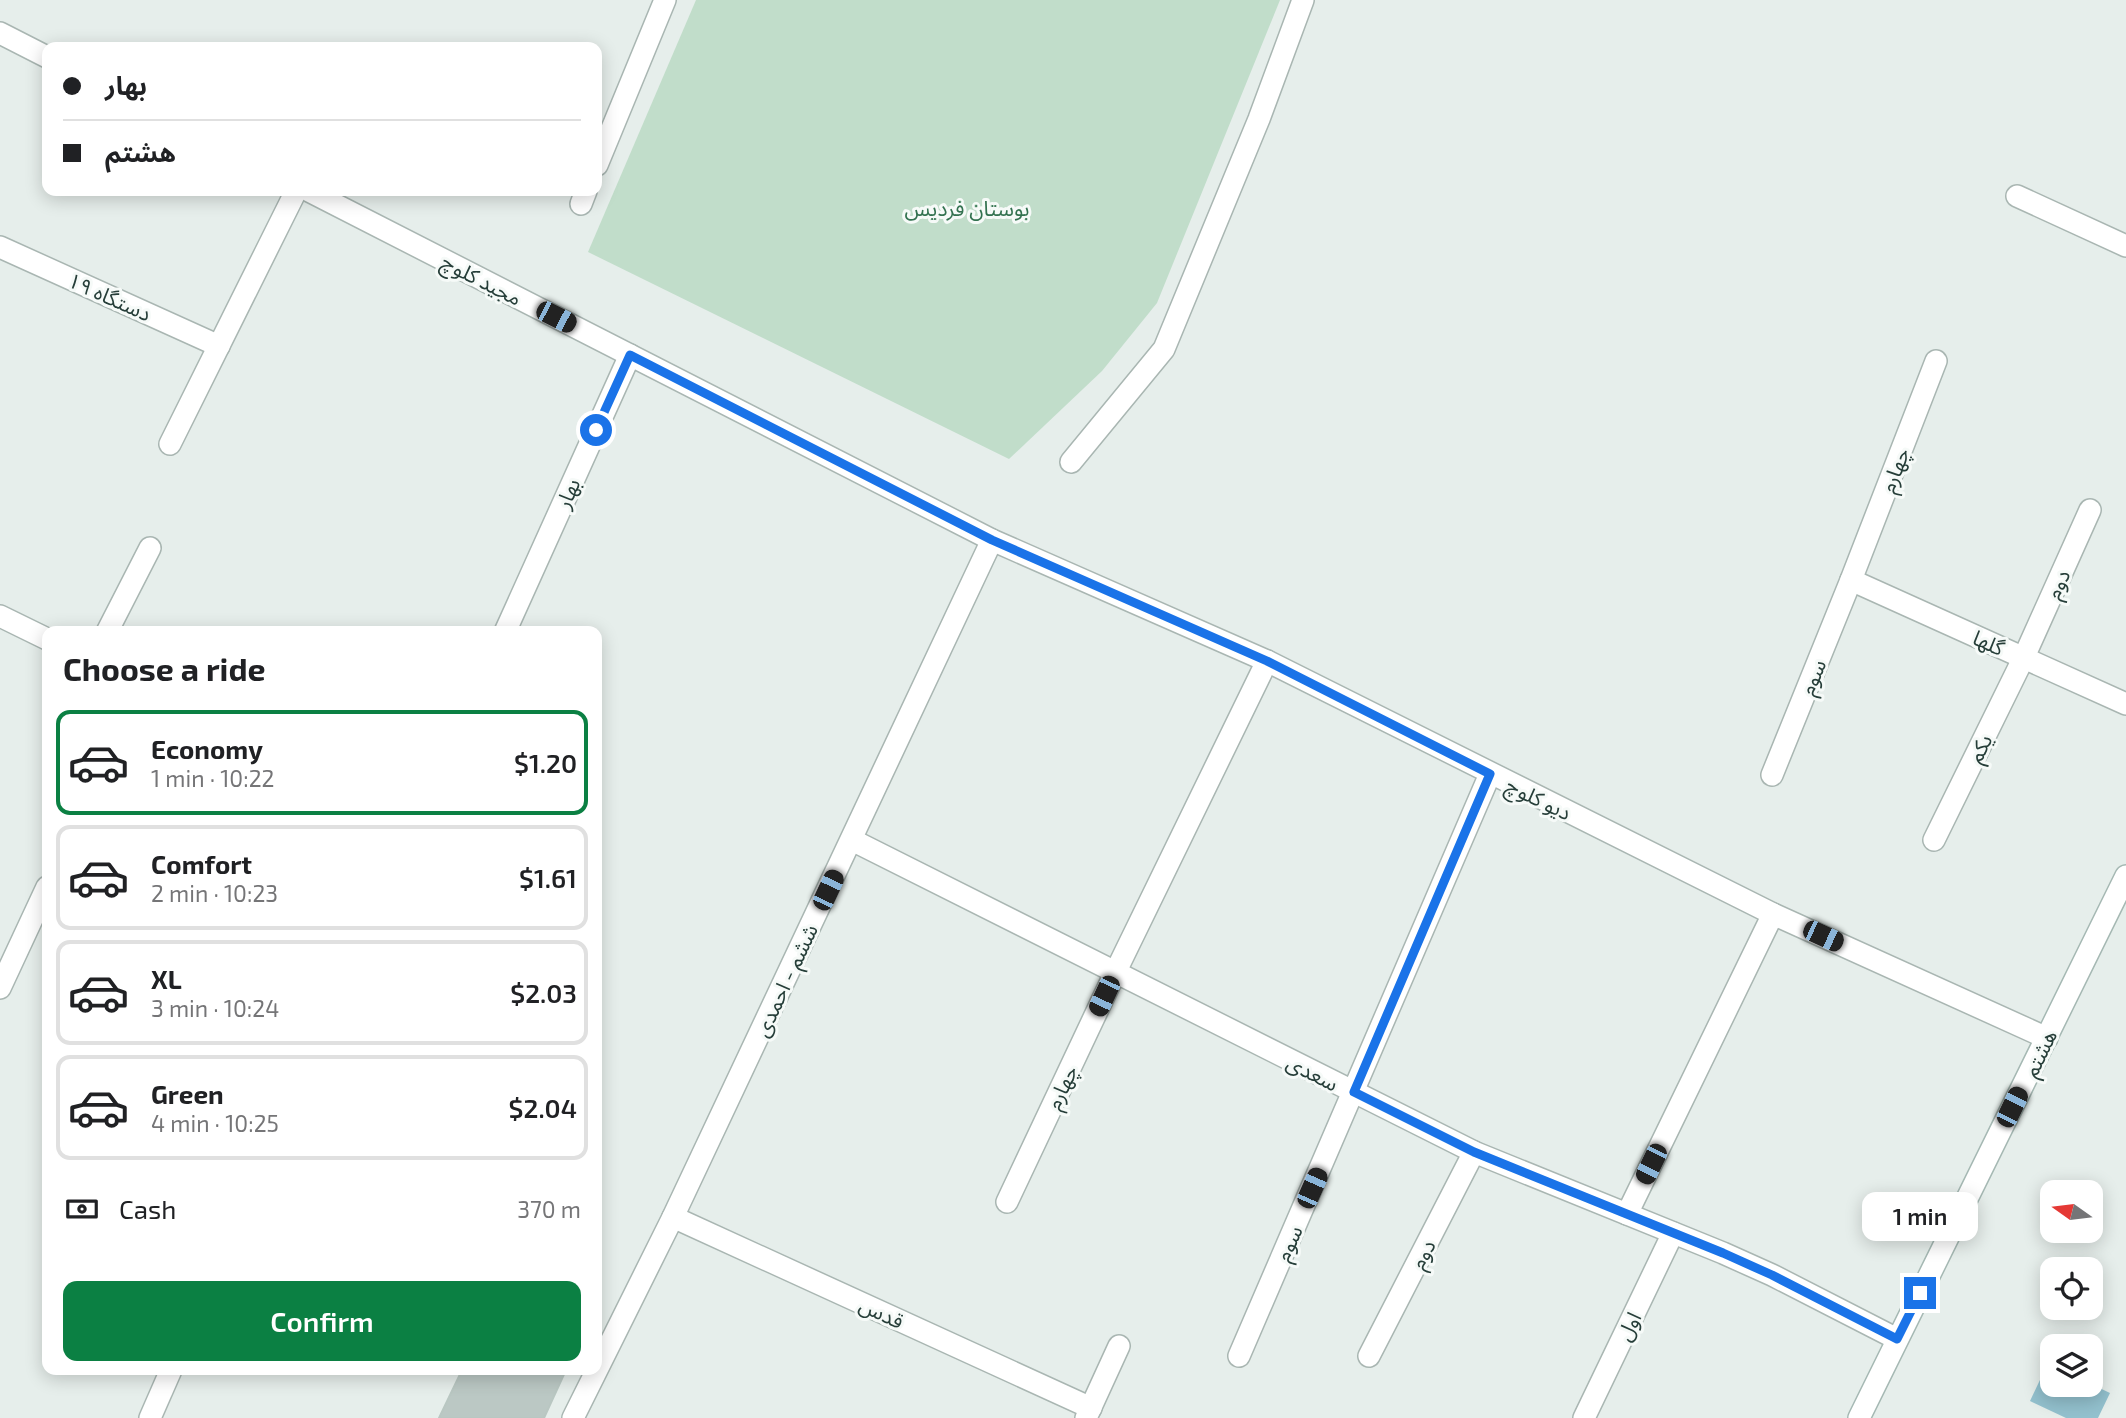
<!DOCTYPE html>
<html lang="en">
<head>
<meta charset="utf-8">
<style>
	body { margin:0; font-family:"Exo 2","Noto Sans Arabic",sans-serif; background:#f6f6f6; color:#202124; height:100vh; display:flex; flex-direction:column; font-size:26px; white-space:nowrap }
	* { box-sizing:border-box; margin:0 }
	p { font-size:23px; color:#757577 }
	.icon { flex:none; width:38px; height:38px; fill:none; stroke:currentColor; stroke-width:2; stroke-linecap:round; stroke-linejoin:round }
	.map { position:relative; flex:1; overflow:hidden }
	.sheet { position:absolute; left:42px; top:626px; width:560px; height:749px; display:flex; flex-direction:column; background:#fff; border-radius:14px; box-shadow:0 4px 18px #0003 }
	.sheet>* { flex:none }
	.banner { position:absolute; left:42px; top:42px; width:560px; height:154px; border-radius:14px; box-shadow:0 4px 18px #0003; display:grid; align-content:center; height:154px; padding:0 21px; background:#fff }
	.needle { width:46px; rotate:284deg }
	.controls { position:absolute; left:2040px; top:1180px; display:grid; gap:14px }
	.controls a { display:grid; place-items:center; width:63px; height:63px; border-radius:14px; background:#fff; box-shadow:0 4px 18px #0003; font-size:35px }
	.end { position:absolute; width:32px; height:32px; margin:-16px; border:9px solid #1a73e8; background:#fff; box-shadow:0 0 0 4px #fff }
	.from { border-radius:50% }
	.bubble { position:absolute; height:49px; border-radius:14px; background:#fff; box-shadow:0 4px 18px #0003; font-size:23px; font-weight:600; line-height:49px; text-align:center }
	.car { position:absolute; width:21px; height:42px; margin:-21px -10px; border-radius:9px; box-shadow:0 0 5px 2px #0007; background:linear-gradient(#222 24%,#8ab4d8 0 40%,#222 0 76%,#8ab4d8 0 86%,#222 0) }
	.banner b { display:flex; align-items:center; gap:24px; height:66px; font-size:26px }
	.banner b+b { border-top:2px solid #e0e0e0 }
	.banner i { width:18px; height:18px; background:#202124 }
	ul { padding:0; list-style:none }
	li { display:flex; align-items:center; gap:21px; height:105px; margin:0 14px 10px; padding:0 7px; border:4px solid #e0e0e0; border-radius:14px }
	li div { flex:1 }
	li b { display:block; font-size:26px }
	li em { font-style:normal; font-weight:600 }
	li.active { border-color:#0b8043 }
	li>.icon { width:63px; height:63px; stroke-width:1.5 }
	h2 { padding:0 21px; font-size:32px; line-height:84px }
	.pay { display:flex; align-items:center; gap:18px; height:77px; padding:0 21px; font-size:26px }
	.pay p { margin-inline-start:auto }
	.primary-button { display:flex; gap:14px; margin-top:auto; padding:14px 21px }
	.primary-button a { flex:1; height:80px; border-radius:14px; background:#0b8043; color:#fff; font-size:28px; font-weight:600; line-height:80px; text-align:center }
	.map>svg:first-child { display:block }
	.green { fill:#c1ddca }
	.water { fill:#93c1ce }
	.building { fill:#bbc8c4; stroke:#b9c7c2; stroke-width:2 }
	.lines { fill:none; stroke-linecap:round; stroke-linejoin:round }
	.street-casing { stroke:#a9b6b2; stroke-width:24 }
	.secondary-casing { stroke:#a5b8b3; stroke-width:24 }
	.street { stroke:#fff; stroke-width:21 }
	.secondary { stroke:#fff; stroke-width:21 }
	.route { stroke:#1a73e8; stroke-width:9 }
	.labels { text-anchor:middle; dominant-baseline:central; stroke-width:6; stroke-linejoin:round; paint-order:stroke }
	.park-label { font-size:21px; fill:#337250; stroke:#f6faf8 }
	.street-label { font-size:21px; fill:#263e39; stroke:#f6faf8 }
</style>
</head>
<body>
<div class="map">
<svg width="2126" height="1418" viewBox="0 0 2126 1418">
	<rect width="100%" height="100%" fill="#e6eeeb"/>
	<polygon class="green" points="696,0 1280,0 1157,303 1102,371 1009,459 588,252"/>
	<polygon class="water" points="2048,1363 2053,1366 2053,1384 2091,1384 2110,1393 2098,1418 2066,1418 2030,1401"/>
	<polygon class="building" points="462,1370 566,1370 544,1418 439,1418"/>
	<g class="lines">
		<g class="street-casing">
			<g id="street">
				<polyline points="0,33 47,57"/>
				<polyline points="597,165 665,0"/>
				<polyline points="309,191 992,540 1267,661 1773,914 2047,1038"/>
				<polyline points="2017,196 2126,246"/>
				<polyline points="581,204 586,191"/>
				<polyline points="0,247 219,346"/>
				<polyline points="170,444 296,191"/>
				<polyline points="1071,462 1164,349 1259,119 1303,0"/>
				<polyline points="1851,580 2126,704"/>
				<polyline points="0,616 47,639"/>
				<polyline points="107,632 150,548"/>
				<polyline points="505,632 630,355"/>
				<polyline points="1772,775 1851,580 1936,361"/>
				<polyline points="852,840 1474,1152 1723,1253 1772,1275 1897,1339"/>
				<polyline points="1934,840 2024,657 2090,510"/>
				<polyline points="0,988 47,887"/>
				<polyline points="1007,1202 1115,973 1267,661"/>
				<polyline points="1627,1214 1773,914"/>
				<polyline points="673,1217 1091,1408"/>
				<polyline points="1239,1356 1490,774"/>
				<polyline points="1369,1356 1474,1152"/>
				<polyline points="150,1418 171,1370"/>
				<polyline points="573,1418 673,1217 992,540"/>
				<polyline points="1086,1418 1119,1346"/>
				<polyline points="1584,1418 1673,1233"/>
			</g>
		</g>
		<g class="secondary-casing">
			<polyline id="secondary" points="1859,1418 2126,876"/>
		</g>
		<use href="#street" class="street"/>
		<use href="#secondary" class="secondary"/>
	</g>
	<g class="lines">
		<polyline class="route" points="596,430 630,355 992,540 1267,661 1490,774 1354,1092 1474,1152 1723,1253 1772,1275 1897,1339 1920,1293"/>
	</g>
	<g class="labels">
		<g class="park-label">
			<text x="967" y="207">بوستان فردیس</text>
		</g>
		<g class="street-label">
			<text transform="translate(482 279) rotate(27)">مجید کلوچ</text>
			<text transform="translate(110 296) rotate(24)">۱۹ دستگاه</text>
			<text transform="translate(1894 470) rotate(-69)">چهارم</text>
			<text transform="translate(567 493) rotate(-66)">بهار</text>
			<text transform="translate(2057 584) rotate(-66)">دوم</text>
			<text transform="translate(1989 642) rotate(24)">گلها</text>
			<text transform="translate(1812 677) rotate(-68)">سوم</text>
			<text transform="translate(1979 748) rotate(-64)">یکم</text>
			<text transform="translate(1539 798) rotate(26)">دیو کلوچ</text>
			<text transform="translate(785 980) rotate(-65)">ششم - احمدی</text>
			<text transform="translate(2039 1053) rotate(-64)">هشتم</text>
			<text transform="translate(1313 1072) rotate(27)">سعدی</text>
			<text transform="translate(1061 1087) rotate(-65)">چهارم</text>
			<text transform="translate(1288 1243) rotate(-66)">سوم</text>
			<text transform="translate(1422 1254) rotate(-63)">دوم</text>
			<text transform="translate(882 1312) rotate(25)">قدس</text>
			<text transform="translate(1628 1326) rotate(-64)">اول</text>
		</g>
	</g>
</svg>
<div class="controls">
<a><svg class="needle" viewBox="-14 -14 28 28"><path d="M0-13l5 13h-10z" fill="#e53935"/><path d="M0 13l5-13h-10z" fill="#757577"/></svg></a>
<a><svg class="icon" aria-label="locate" viewBox="0 0 24 24"><circle cx="12" cy="12" r="6"/><path d="M12 2v4M12 18v4M2 12h4M18 12h4"/></svg></a>
<a><svg class="icon" aria-label="layers" viewBox="0 0 24 24"><path d="M12 4l9 5-9 5-9-5zM3 14l9 5 9-5"/></svg></a>
</div>
<i class="end from" style="left:596px;top:430px"></i>
<i class="end" style="left:1920px;top:1293px"></i>
<div class="bubble" style="left:1862px;top:1192px;width:116px">1 min</div>
<i class="car" style="left:556px;top:317px;rotate:117deg"></i>
<i class="car" style="left:828px;top:890px;rotate:25deg"></i>
<i class="car" style="left:1823px;top:936px;rotate:115deg"></i>
<i class="car" style="left:1104px;top:996px;rotate:205deg"></i>
<i class="car" style="left:2012px;top:1107px;rotate:26deg"></i>
<i class="car" style="left:1651px;top:1164px;rotate:206deg"></i>
<i class="car" style="left:1312px;top:1188px;rotate:24deg"></i>
<div class="banner">
<b><i class="from"></i>بهار</b>
<b><i></i>هشتم</b>
</div>
<section class="sheet">
<h2>Choose a ride</h2>
<ul>
<li class="active"><svg class="icon" aria-label="car" viewBox="0 0 24 24"><path d="M5 17H2v-5l4-1 3-4h7l3 4 3 1v5h-3M9 17h6M6 11h13"/><circle cx="7" cy="17" r="2"/><circle cx="17" cy="17" r="2"/></svg><div><b>Economy</b><p>1 min · 10:22</p></div><em>$1.20</em></li>
<li><svg class="icon" aria-label="car" viewBox="0 0 24 24"><path d="M5 17H2v-5l4-1 3-4h7l3 4 3 1v5h-3M9 17h6M6 11h13"/><circle cx="7" cy="17" r="2"/><circle cx="17" cy="17" r="2"/></svg><div><b>Comfort</b><p>2 min · 10:23</p></div><em>$1.61</em></li>
<li><svg class="icon" aria-label="car" viewBox="0 0 24 24"><path d="M5 17H2v-5l4-1 3-4h7l3 4 3 1v5h-3M9 17h6M6 11h13"/><circle cx="7" cy="17" r="2"/><circle cx="17" cy="17" r="2"/></svg><div><b>XL</b><p>3 min · 10:24</p></div><em>$2.03</em></li>
<li><svg class="icon" aria-label="car" viewBox="0 0 24 24"><path d="M5 17H2v-5l4-1 3-4h7l3 4 3 1v5h-3M9 17h6M6 11h13"/><circle cx="7" cy="17" r="2"/><circle cx="17" cy="17" r="2"/></svg><div><b>Green</b><p>4 min · 10:25</p></div><em>$2.04</em></li>
</ul>
<div class="pay"><svg class="icon" aria-label="cash" viewBox="0 0 24 24"><path d="M3 7h18v10H3z"/><circle cx="12" cy="12" r="2"/></svg>Cash<p>370 m</p></div>
<div class="primary-button"><a>Confirm</a></div>
</section>
</div>
</body>
</html>
